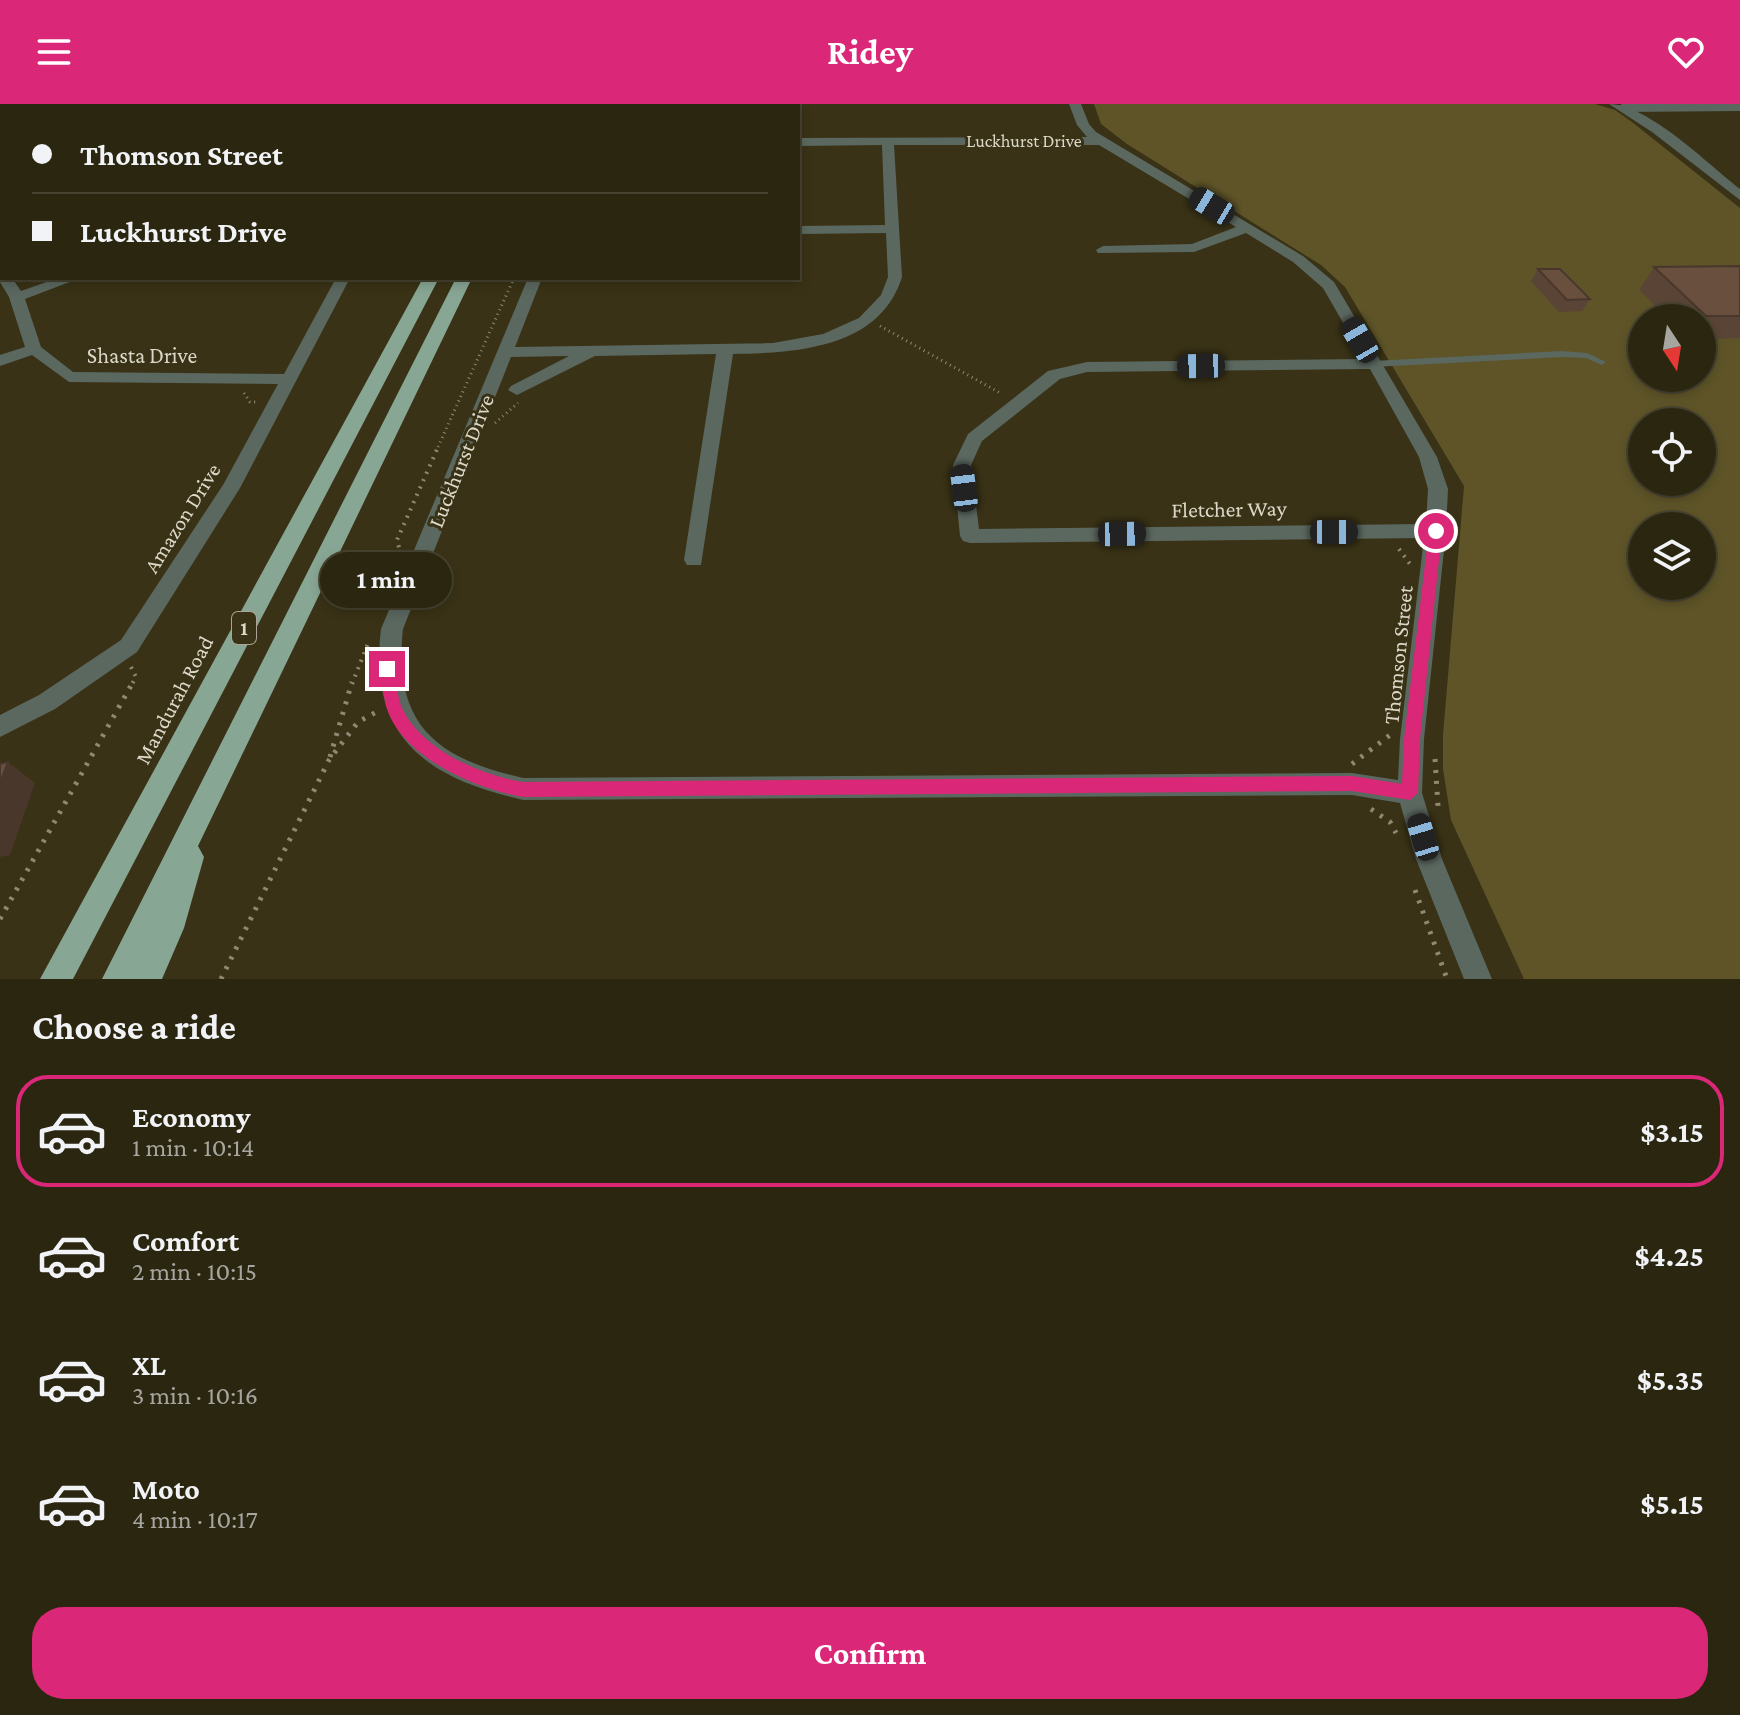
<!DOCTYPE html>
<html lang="en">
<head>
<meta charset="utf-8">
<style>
	body { margin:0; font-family:"Crimson Pro",serif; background:#332e19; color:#f1f3f6; height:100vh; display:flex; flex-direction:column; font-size:30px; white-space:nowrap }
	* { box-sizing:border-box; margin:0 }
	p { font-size:26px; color:#a6a59f }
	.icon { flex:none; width:44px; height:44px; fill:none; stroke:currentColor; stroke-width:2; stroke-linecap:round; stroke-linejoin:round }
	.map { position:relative; height:875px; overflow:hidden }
	.sheet { display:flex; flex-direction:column; background:#2b2610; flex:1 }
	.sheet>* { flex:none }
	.guide { position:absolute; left:0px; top:0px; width:800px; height:176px; box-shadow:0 4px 12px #0003,0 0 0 2px #474330; display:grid; align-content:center; height:176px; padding:0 32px; background:#2b2610 }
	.needle { width:52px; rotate:168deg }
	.controls { position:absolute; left:1628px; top:200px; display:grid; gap:16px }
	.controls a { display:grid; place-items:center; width:88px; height:88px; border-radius:50%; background:#2b2610; box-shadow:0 4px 12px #0003,0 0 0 2px #474330; font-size:40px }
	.end { position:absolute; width:36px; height:36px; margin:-18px; border:10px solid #db2777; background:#fff; box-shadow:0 0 0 4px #fff }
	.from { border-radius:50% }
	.bubble { position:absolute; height:56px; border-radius:28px; background:#2b2610; box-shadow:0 4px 12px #0003,0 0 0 2px #474330; font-size:26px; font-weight:700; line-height:56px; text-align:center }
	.car { position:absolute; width:24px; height:48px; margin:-24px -12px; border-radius:10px; box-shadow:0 0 6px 2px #0007; background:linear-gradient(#222 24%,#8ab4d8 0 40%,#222 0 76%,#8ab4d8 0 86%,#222 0) }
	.guide b { display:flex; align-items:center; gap:28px; height:76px; font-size:30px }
	.guide b+b { border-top:2px solid #474330 }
	.guide i { width:20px; height:20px; background:#f1f3f6 }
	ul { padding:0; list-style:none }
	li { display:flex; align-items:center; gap:24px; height:112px; margin:0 16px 12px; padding:0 16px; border:4px solid transparent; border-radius:32px }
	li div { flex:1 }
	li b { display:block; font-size:30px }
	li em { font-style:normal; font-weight:700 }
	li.selected { border-color:#db2777 }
	li>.icon { width:72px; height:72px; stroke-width:1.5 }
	h2 { padding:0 32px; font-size:36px; line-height:96px }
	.action { display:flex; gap:16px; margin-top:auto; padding:16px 32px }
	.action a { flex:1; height:92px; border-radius:32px; background:#db2777; color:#fff; font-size:32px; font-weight:700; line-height:92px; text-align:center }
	header { display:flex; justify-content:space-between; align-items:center; height:104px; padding:0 32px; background:#db2777; color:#fff; font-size:36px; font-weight:700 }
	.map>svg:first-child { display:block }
	.green { fill:#5e5428; fill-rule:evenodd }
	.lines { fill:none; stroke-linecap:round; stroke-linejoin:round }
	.path-far2 { stroke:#8f8973; stroke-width:3; stroke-dasharray:1 4; stroke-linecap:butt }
	.path-far1 { stroke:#8f8973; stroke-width:4; stroke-dasharray:2 6; stroke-linecap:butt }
	.path { stroke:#8f8973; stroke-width:5; stroke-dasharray:3 8; stroke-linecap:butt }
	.service { fill:#5b6860; fill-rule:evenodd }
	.minor { fill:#5b6860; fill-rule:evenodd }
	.tertiary { fill:#5b6860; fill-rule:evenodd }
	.trunk { fill:#88a694; fill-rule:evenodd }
	.wall { fill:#5a4435 }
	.shaded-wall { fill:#4a372b }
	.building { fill:#694f3e; stroke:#4a372b; stroke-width:2 }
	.route { fill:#db2777 }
	.labels { text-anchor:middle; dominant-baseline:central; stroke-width:6; stroke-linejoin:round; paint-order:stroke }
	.far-street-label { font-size:18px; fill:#dcd8c8; stroke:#393216 }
	.shield { fill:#393216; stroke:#aba693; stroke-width:2 }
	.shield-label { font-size:20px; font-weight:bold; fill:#dcd8c8 }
	.street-label { font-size:22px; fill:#dcd8c8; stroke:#393216 }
</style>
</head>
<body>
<header><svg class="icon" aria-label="menu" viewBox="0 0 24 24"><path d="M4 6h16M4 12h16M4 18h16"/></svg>Ridey<svg class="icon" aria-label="heart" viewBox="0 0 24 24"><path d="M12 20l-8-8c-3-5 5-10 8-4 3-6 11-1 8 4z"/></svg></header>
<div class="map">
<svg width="1740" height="875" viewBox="0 0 1740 875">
	<rect width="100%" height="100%" fill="#393216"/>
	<path class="green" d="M1094 0H1595L1615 6 1632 18 1740 104V875H1524L1451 716 1443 665V631L1464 382 1345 183 1321 161 1127 40 1101 20ZM1642 214H1702V274H1642ZM1642 318H1702V378H1642ZM1642 422H1702V482H1642Z"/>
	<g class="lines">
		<g class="path-far2">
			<polyline points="63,2 68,0"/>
			<polyline points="880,222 1002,290"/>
			<polyline points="244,289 250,298 259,298"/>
			<polyline points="495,319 518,299"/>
			<polyline points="438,343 514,174"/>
		</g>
		<g class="path-far1">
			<polyline points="1399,445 1410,460"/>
			<polyline points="401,451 397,436 439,341"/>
			<polyline points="131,563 136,573 132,580"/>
			<polyline points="352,580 369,537"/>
		</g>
		<g class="path">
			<polyline points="330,653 352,578"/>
			<polyline points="1435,655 1438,702"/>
			<polyline points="1352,660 1390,631"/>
			<polyline points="1371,705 1390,718 1396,729"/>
			<polyline points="1415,786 1447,875"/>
			<polyline points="0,815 133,578"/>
			<polyline points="221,875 329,656 358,618 380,606"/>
		</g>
		<polygon class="service" points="1562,247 1587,249 1606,258 1602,261 1586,254 1562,253 1373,263 1369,260 1373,257"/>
		<g class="minor">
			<polygon points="601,0 613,0 600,2"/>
			<path d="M1069 0H1081L1089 20 1096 28 1303 152 1334 178 1437 353 1448 385 1446 427 1424 635 1422 689 1442 755 1492 875H1464L1416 755 1400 699 1352 691 523 696C426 674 368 633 381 525L528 174H542L515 243 773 239 823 230 859 214 881 191 888 173 886 129 798 130V122L885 121 882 41 798 42V34L1087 33 1077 21ZM894 41H1099L1236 123 1192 140 1103 142 1096 146 1098 149 1194 148 1246 129 1293 158 1323 184 1364 255 1087 258 1048 267 968 330 953 361 960 432 963 437 970 439 1424 434 1400 635 1398 676 1352 669 523 674C435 654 393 620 403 525L511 253 569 252 511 282 508 286 517 291 595 252 716 250 684 456 687 461H701L733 250C797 249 880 244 902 173ZM1370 265 1419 353 1428 385 1426 420 979 425 971 361 982 337 1060 275 1087 268Z"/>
			<polygon points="1740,0 1740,7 1622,8 1616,4 1622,0"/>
			<polygon points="2,27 2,35 0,36 0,28"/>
			<polygon points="0,111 2,111 0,120"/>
			<polygon points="2,170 2,174 12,174 21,187 58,174 80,174 25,195 41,243 73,268 284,270 336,174 350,174 240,384 137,548 55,605 0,633 0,611 39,591 121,536 223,381 278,280 69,278 32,251 0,262 0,251 25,243 9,193 0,178"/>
		</g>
		<path class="tertiary" d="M1609 0C1648 0 1709 61 1740 85V96L1652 28Z"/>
		<g class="trunk">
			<polygon points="423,174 439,174 73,875 40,875"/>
			<polygon points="456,174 472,174 198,742 204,753 184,824 162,875 102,875"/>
		</g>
	</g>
	<g class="wall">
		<polygon points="1740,162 1740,234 1702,235 1702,214 1668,214 1639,186 1654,163"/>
		<polygon points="1538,165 1590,195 1582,207 1559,208 1531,177"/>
	</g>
	<polygon class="shaded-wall" points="8,658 35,679 10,751 0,753 0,679"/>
	<g class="building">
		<polygon points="1740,162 1740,212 1706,212 1654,163"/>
		<polygon points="1538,165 1560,165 1590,195 1567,196"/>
		<polygon points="8,658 0,679 0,660"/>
	</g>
	<path class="route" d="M1436 422 1442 427 1420 635 1418 689 1410 696 1352 687 523 693C476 685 401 653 386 602 383 590 382 577 380 565L387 559 393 561C398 574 396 591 402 604 422 646 480 671 523 678L1352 672 1402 680 1404 635 1429 427Z"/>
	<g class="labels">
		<g class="far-street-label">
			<text x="1024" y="37">Luckhurst Drive</text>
		</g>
		<rect class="shield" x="232" y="508" width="24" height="32" rx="6"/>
		<g class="shield-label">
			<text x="244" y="524">1</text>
		</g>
		<g class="street-label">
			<text x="142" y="251">Shasta Drive</text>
			<text transform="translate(461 357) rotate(-68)">Luckhurst Drive</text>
			<text transform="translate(1229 405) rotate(-1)">Fletcher Way</text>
			<text transform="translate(182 414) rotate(-58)">Amazon Drive</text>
			<text transform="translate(1398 551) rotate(-84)">Thomson Street</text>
			<text transform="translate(174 596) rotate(-62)">Mandurah Road</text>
		</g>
	</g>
</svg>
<div class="controls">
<a><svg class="needle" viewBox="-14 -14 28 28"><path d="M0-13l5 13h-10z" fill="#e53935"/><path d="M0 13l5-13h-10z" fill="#a6a59f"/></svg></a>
<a><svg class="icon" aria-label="locate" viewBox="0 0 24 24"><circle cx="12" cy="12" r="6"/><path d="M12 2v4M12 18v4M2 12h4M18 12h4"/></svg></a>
<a><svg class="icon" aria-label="layers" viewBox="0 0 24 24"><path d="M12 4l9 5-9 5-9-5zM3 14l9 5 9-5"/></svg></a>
</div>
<i class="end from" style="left:1436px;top:427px"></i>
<i class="end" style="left:387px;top:565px"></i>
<div class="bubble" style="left:320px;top:448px;width:132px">1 min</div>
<i class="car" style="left:1212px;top:102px;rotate:301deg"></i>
<i class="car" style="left:1360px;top:236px;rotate:330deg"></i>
<i class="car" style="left:1201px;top:262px;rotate:269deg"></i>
<i class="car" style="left:964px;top:384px;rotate:353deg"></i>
<i class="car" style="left:1334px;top:428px;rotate:90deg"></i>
<i class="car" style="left:1122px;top:430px;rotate:89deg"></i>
<i class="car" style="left:1423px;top:733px;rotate:343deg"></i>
<div class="guide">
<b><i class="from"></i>Thomson Street</b>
<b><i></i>Luckhurst Drive</b>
</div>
</div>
<section class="sheet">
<h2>Choose a ride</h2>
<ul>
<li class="selected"><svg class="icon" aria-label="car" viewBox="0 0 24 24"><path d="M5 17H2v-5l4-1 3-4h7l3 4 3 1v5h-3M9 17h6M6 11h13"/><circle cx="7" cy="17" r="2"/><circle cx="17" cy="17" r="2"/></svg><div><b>Economy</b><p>1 min · 10:14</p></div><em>$3.15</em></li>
<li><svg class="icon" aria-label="car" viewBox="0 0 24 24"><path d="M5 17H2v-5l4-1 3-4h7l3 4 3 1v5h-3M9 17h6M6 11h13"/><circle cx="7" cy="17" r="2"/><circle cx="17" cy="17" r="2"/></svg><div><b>Comfort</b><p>2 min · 10:15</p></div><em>$4.25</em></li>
<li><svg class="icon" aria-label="car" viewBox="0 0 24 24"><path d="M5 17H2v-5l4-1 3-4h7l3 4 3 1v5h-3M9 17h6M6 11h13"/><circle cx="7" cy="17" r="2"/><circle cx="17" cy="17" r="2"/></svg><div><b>XL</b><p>3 min · 10:16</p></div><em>$5.35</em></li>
<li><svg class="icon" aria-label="car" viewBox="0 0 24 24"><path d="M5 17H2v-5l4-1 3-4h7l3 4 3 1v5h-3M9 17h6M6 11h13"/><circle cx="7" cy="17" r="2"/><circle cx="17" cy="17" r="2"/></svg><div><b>Moto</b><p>4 min · 10:17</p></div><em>$5.15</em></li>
</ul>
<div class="action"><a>Confirm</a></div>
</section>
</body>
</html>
